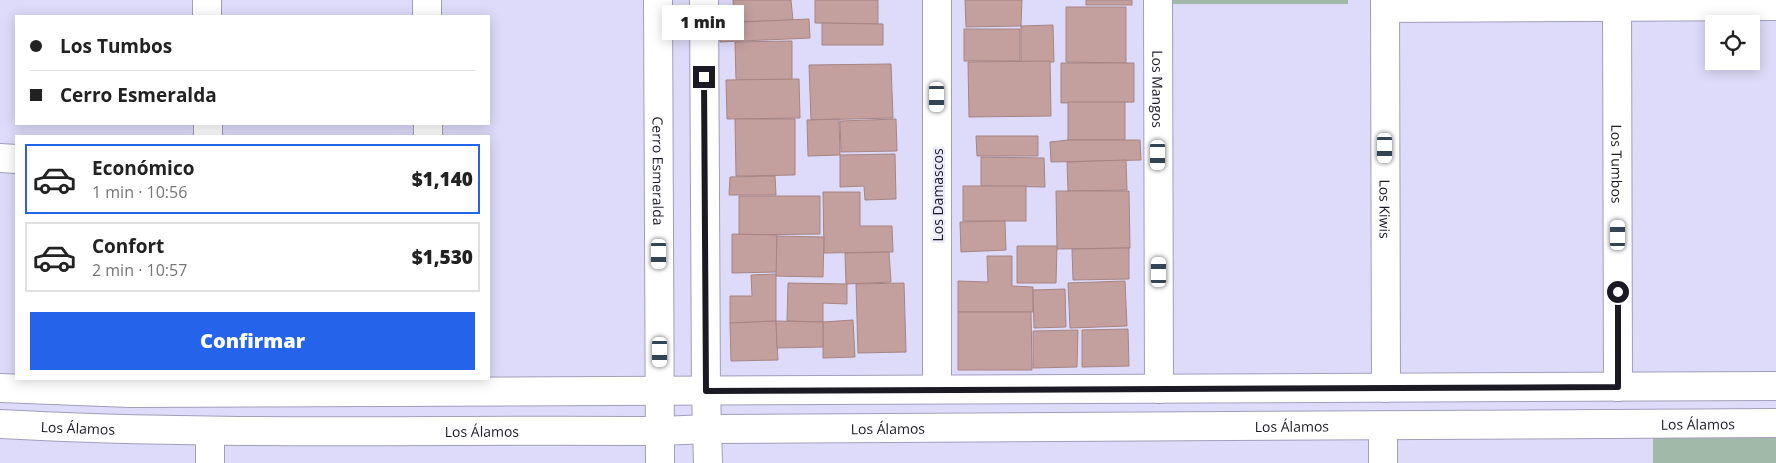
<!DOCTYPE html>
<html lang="es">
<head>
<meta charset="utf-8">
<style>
	body { margin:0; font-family:"Open Sans",sans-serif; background:#f2f2f2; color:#222; height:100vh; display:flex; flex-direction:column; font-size:19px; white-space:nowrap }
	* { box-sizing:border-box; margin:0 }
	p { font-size:16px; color:#767676 }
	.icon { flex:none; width:28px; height:28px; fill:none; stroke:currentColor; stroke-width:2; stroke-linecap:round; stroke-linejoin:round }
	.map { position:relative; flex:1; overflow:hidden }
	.drawer { position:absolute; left:15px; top:135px; width:475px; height:245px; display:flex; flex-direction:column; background:#fff; border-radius:0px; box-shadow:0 2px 12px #0003 }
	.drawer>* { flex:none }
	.banner { position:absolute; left:15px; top:15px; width:475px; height:110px; border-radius:0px; box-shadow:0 2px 12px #0003; display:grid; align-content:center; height:110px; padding:0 15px; background:#fff }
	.buttons { position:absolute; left:1705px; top:15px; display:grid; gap:10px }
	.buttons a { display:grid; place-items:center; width:55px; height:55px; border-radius:0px; background:#fff; box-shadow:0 2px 12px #0003; font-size:25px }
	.end { position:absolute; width:22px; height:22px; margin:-11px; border:6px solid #1a1924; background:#fff; box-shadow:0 0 0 2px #fff }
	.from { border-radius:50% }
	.bubble { position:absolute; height:35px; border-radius:0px; background:#fff; box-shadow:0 2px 12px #0003; font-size:16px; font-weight:800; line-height:35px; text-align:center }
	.car { position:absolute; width:15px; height:30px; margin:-15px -8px; border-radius:6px; box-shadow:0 0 4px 1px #0007; background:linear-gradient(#fff 24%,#345 0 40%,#fff 0 76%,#345 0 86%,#fff 0) }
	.banner b { display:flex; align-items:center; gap:18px; height:48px; font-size:19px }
	.banner b+b { border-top:1px solid #e0e0e0 }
	.banner i { width:12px; height:12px; background:#222 }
	ul { padding:9px 0 0; list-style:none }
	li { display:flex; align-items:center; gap:15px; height:70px; margin:0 10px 8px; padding:0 5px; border:2px solid #e0e0e0; border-radius:0px }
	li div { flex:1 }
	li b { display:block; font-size:19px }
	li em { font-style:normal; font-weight:800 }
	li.on { border-color:#2563eb }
	li>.icon { width:45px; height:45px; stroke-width:1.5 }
	.cta { display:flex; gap:10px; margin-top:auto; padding:10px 15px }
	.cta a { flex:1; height:58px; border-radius:0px; background:#2563eb; color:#fff; font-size:20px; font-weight:800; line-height:58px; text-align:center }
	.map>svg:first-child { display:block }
	.green { fill:#a1b9a9 }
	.building { fill:#c3a09e; stroke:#a68483 }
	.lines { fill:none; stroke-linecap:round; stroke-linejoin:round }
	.minor-casing { stroke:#a19ebb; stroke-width:30 }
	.minor { stroke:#fff; stroke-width:28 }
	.route { stroke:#1a1924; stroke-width:6 }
	.labels { text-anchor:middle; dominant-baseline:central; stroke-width:5; stroke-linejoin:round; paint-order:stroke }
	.street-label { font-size:14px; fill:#1a1924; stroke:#eceafd }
</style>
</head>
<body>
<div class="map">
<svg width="1776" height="463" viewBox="0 0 1776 463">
	<rect width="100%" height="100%" fill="#dedbfa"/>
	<g class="green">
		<rect x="1172" y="0" width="176" height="4"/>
		<rect x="1653" y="438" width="123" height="25"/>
	</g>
	<g class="building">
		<polygon points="733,0 791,0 793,20 734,22"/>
		<polygon points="815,0 878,0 878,24 815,23"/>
		<polygon points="965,0 1022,0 1021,26 966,27"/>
		<rect x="1086" y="0" width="46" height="5"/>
		<polygon points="1066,7 1126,7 1126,63 1066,62"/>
		<polygon points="809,19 810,38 720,42 719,23"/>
		<polygon points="822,23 883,24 883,45 822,45"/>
		<polygon points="1053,25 1054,62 1021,62 1021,26"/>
		<rect x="964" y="29" width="56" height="32"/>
		<polygon points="792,41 792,80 736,80 735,42"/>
		<polygon points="1050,61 1051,116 969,117 968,62"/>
		<polygon points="1061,63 1134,63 1134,102 1061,103"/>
		<polygon points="891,64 893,118 811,120 809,65"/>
		<polygon points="799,79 800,118 727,119 726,80"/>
		<rect x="1068" y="102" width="57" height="38"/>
		<polygon points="735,119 795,119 795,175 736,176"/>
		<polygon points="839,119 840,155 808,156 807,120"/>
		<polygon points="896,119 897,151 841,152 840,121"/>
		<polygon points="976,136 1038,136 1038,156 977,156"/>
		<polygon points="1068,140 1140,140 1141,160 1051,162 1050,142"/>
		<polygon points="895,154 896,199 865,200 864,186 840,187 840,155"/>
		<polygon points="981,157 1044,158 1045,187 981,186"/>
		<polygon points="1126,160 1127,190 1068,191 1067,162"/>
		<polygon points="775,176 776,195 729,195 730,177"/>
		<rect x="963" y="186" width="63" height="35"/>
		<polygon points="1056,191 1129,191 1130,248 1057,249"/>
		<polygon points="823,192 860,192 860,226 892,226 893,252 824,253"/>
		<polygon points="739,196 820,196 820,234 739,235"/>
		<polygon points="1005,221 1006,250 961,252 960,222"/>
		<polygon points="732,234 777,235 777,272 732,273"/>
		<polygon points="777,236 824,237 823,277 776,276"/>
		<polygon points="1017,246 1057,246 1056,283 1017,283"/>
		<polygon points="1129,248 1129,279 1073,280 1072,249"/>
		<polygon points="889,252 891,282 846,284 845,253"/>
		<polygon points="987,256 1012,256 1012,286 1033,287 1033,312 958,312 958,281 988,282"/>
		<polygon points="776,274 776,321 730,323 730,296 752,296 751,275"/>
		<polygon points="1125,281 1127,326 1070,328 1068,283"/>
		<polygon points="788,283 847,284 847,304 823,303 823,322 787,321"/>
		<polygon points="904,283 906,352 858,353 856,284"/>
		<polygon points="1065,289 1066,327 1034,328 1033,290"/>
		<polygon points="958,312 1031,312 1032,370 958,370"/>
		<polygon points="853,320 855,357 823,358 823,322"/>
		<polygon points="776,321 778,360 731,361 730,323"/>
		<polygon points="776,321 823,322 823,347 777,348"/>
		<polygon points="1128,329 1129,366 1082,367 1082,330"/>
		<polygon points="1078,330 1077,367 1033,368 1033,331"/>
	</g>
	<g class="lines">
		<g class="minor-casing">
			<g id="minor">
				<polyline points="207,0 207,16"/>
				<polyline points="427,0 427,16"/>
				<path id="s1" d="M658 0 660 463"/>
				<polyline points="704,0 706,391 708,463"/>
				<polyline points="937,0 937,389"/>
				<path id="s2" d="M1158 0 1159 389"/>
				<path id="s3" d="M1385 0 1386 388"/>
				<path id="s4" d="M1617 0 1618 387"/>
				<polyline points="1385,8 1776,6"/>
				<polyline points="208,124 208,136"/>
				<polyline points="428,124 428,136"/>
				<polyline points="0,158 16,159"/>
				<polyline points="0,388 130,393 1776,386"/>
				<path id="s5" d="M0 424C220 436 440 429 660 431L708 429 1776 423"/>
				<polyline points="1383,426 1383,463"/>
				<polyline points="210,431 210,463"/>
			</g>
		</g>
		<use href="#minor" class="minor"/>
	</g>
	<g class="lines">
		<polyline class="route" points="704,77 706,391 1618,387 1618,292"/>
	</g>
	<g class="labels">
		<g class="street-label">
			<text stroke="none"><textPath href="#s2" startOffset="89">Los Mangos</textPath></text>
			<text stroke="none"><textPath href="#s4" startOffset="164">Los Tumbos</textPath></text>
			<text stroke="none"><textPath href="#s1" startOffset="171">Cerro Esmeralda</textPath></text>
			<text transform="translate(937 195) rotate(-90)">Los Damascos</text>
			<text stroke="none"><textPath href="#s3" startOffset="209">Los Kiwis</textPath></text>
			<text stroke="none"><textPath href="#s5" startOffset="1698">Los Álamos</textPath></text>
			<text stroke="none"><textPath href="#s5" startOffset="1292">Los Álamos</textPath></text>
			<text stroke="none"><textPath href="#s5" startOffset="78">Los Álamos</textPath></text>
			<text stroke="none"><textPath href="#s5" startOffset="888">Los Álamos</textPath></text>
			<text stroke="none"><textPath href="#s5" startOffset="482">Los Álamos</textPath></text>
		</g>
	</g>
</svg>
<div class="buttons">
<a><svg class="icon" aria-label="locate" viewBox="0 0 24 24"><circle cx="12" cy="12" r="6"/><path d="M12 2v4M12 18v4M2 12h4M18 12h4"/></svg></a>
</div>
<i class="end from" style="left:1618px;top:292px"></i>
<i class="end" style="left:704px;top:77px"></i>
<div class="bubble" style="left:662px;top:5px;width:82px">1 min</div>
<i class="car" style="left:937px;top:97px;rotate:180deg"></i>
<i class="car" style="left:1385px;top:148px;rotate:180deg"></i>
<i class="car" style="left:1158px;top:155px;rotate:180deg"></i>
<i class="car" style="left:1618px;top:235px;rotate:0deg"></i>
<i class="car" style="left:659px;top:254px;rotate:180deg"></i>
<i class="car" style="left:1159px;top:272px;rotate:0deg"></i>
<i class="car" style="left:660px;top:352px;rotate:180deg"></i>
<div class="banner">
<b><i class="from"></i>Los Tumbos</b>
<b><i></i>Cerro Esmeralda</b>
</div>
<section class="drawer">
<ul>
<li class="on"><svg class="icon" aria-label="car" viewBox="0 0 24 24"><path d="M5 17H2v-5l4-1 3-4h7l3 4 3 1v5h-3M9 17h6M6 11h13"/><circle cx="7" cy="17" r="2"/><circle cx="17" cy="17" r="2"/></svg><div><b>Económico</b><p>1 min · 10:56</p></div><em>$1,140</em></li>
<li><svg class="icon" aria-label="car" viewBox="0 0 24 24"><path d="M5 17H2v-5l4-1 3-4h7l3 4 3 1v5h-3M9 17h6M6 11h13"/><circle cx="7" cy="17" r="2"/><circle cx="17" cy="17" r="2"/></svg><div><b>Confort</b><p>2 min · 10:57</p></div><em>$1,530</em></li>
</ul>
<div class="cta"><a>Confirmar</a></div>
</section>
</div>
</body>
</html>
